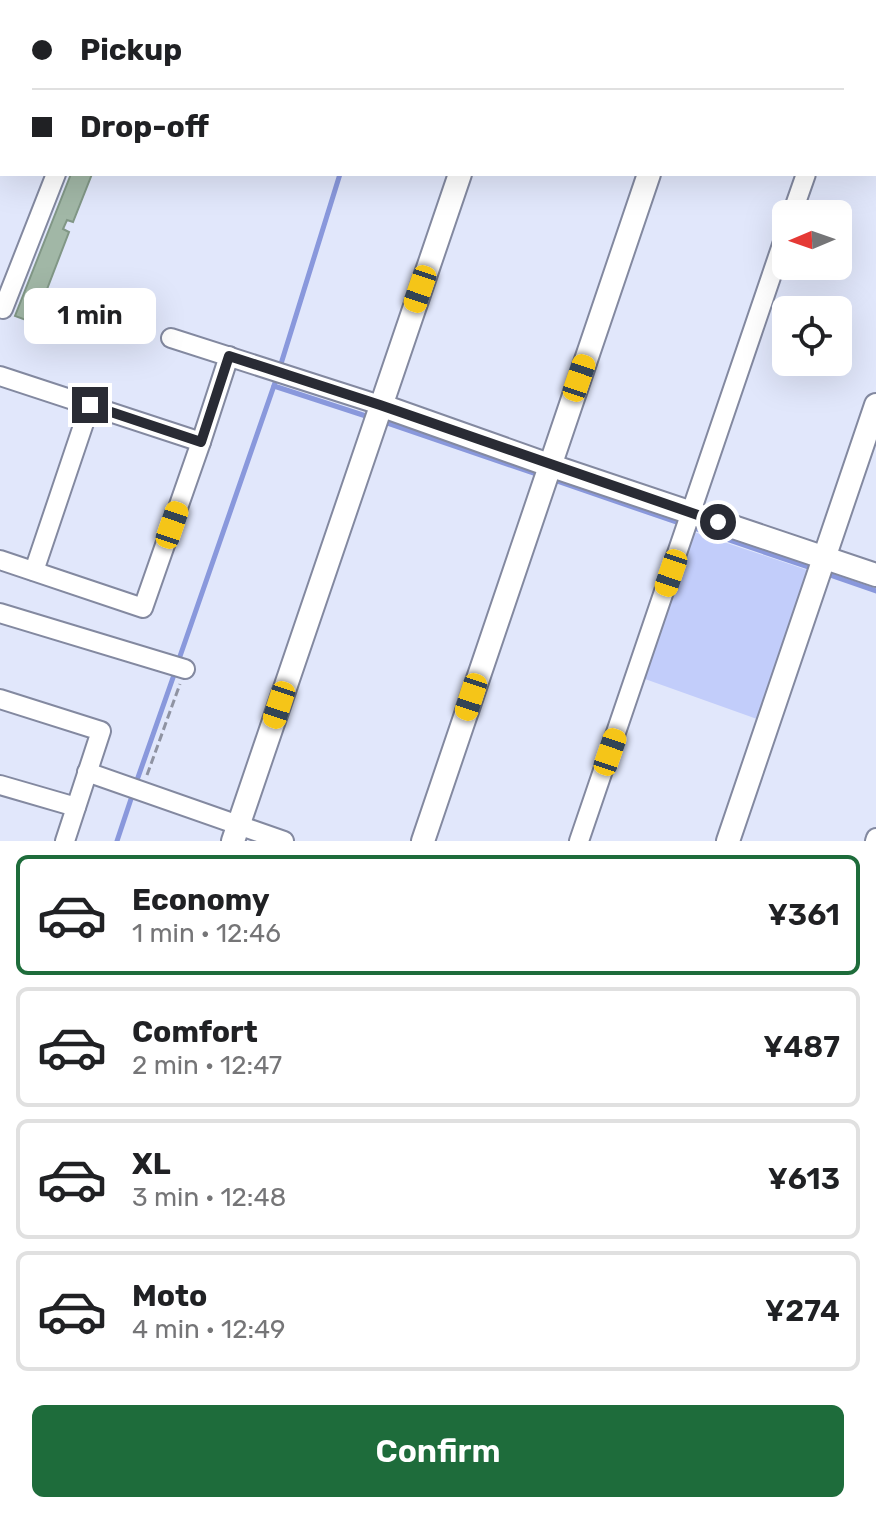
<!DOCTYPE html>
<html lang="en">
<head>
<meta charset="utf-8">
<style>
	body { margin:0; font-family:Rubik,sans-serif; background:#f2f2f2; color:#202124; height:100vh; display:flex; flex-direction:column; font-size:30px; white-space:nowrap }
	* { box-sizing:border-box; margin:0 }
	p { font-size:26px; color:#757577 }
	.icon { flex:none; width:44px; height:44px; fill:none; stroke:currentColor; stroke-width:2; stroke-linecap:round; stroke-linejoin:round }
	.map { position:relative; height:841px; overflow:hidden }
	.drawer { display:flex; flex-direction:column; background:#fff; flex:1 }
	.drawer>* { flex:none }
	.hud { position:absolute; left:0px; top:0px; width:876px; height:176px; box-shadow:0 8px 32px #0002; display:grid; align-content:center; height:176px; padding:0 32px; background:#fff }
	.needle { width:52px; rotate:268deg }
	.fabs { position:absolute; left:772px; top:200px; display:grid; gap:16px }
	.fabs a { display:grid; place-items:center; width:80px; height:80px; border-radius:12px; background:#fff; box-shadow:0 8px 32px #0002; font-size:40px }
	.end { position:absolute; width:36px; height:36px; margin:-18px; border:10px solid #292b34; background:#fff; box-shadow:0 0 0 4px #fff }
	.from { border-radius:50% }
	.bubble { position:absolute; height:56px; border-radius:12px; background:#fff; box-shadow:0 8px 32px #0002; font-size:26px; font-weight:600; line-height:56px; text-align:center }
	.car { position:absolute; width:24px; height:48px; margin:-24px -12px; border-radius:10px; box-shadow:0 0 6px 2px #0007; background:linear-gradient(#f5c518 24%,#345 0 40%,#f5c518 0 76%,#345 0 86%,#f5c518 0) }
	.hud b { display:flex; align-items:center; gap:28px; height:76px; font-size:30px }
	.hud b+b { border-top:2px solid #e0e0e0 }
	.hud i { width:20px; height:20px; background:#202124 }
	ul { padding:14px 0 0; list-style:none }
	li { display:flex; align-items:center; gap:24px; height:120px; margin:0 16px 12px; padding:0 16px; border:4px solid #e0e0e0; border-radius:12px }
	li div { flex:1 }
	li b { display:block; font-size:30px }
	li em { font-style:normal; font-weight:600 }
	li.selected { border-color:#1e6c3b }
	li>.icon { width:72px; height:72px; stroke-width:1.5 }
	.action { display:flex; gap:16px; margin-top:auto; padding:16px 32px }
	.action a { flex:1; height:92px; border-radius:12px; background:#1e6c3b; color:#fff; font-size:32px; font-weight:600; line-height:92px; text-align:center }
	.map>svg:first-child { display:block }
	.green { fill:#c2cdfa }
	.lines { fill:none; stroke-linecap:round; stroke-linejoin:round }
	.stream { stroke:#8998dc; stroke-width:5 }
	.building { fill:#a1b7a6; stroke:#819786; stroke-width:2 }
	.minor-casing { stroke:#8389a0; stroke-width:22 }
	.tertiary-casing { stroke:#8389a0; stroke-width:26 }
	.path { stroke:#8f93a2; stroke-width:3; stroke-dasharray:8 4; stroke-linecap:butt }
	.minor { stroke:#fff; stroke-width:18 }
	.tertiary { stroke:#fff; stroke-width:22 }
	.route { stroke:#292b34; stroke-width:10 }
</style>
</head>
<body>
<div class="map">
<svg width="876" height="841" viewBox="0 0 876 841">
	<rect width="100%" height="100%" fill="#e1e7fb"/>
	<polygon class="green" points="694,532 807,570 757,719 645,679"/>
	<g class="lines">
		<g class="stream">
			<polyline points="397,2 398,0"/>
			<polyline points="280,367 340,174"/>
			<polyline points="274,386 372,418"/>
			<polyline points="381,421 542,476"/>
			<polyline points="551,479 682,524"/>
			<polyline points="691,527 814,569"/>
			<polyline points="824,573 876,591"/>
			<polyline points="178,662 277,377"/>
			<polyline points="136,783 175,672"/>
			<polyline points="117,841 133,793"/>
		</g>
	</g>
	<g class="building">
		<polygon points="125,0 161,0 124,2"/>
		<polygon points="410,0 506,0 409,2"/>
		<polygon points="71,174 92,174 73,222 67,220 63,229 69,232 34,323 15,316"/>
	</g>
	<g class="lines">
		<g class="minor-casing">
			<g id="minor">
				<polyline points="0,2 2,2"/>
				<polyline points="213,2 213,0"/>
				<polyline points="0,68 2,63"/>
				<polyline points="792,214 806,174"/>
				<polyline points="3,309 56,174"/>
				<polyline points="171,338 380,405"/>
				<polyline points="0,376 201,442 229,356"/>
				<polyline points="0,560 143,608 201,442"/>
				<polyline points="34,571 90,405"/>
				<polyline points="0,613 185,669"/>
				<polyline points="0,699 101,731 65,841"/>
				<polyline points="87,772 284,841"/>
				<polyline points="0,785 76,807"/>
				<polyline points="579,841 786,233"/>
				<polyline points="875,841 876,838"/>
			</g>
		</g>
		<g class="tertiary-casing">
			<g id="tertiary">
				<polyline points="768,0 774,2"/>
				<polyline points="519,2 520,0"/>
				<polyline points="709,2 709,0"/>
				<polyline points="874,33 876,34"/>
				<polyline points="380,405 549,465 876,575"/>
				<polyline points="233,841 460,174"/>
				<polyline points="423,841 649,174"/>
				<polyline points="728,841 876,405"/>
			</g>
		</g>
		<polyline class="path" points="147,775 180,684"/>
		<use href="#minor" class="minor"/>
		<use href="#tertiary" class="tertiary"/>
	</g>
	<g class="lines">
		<polyline class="route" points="90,405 201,442 229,356 380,405 718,522"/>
	</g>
</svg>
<div class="fabs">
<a><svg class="needle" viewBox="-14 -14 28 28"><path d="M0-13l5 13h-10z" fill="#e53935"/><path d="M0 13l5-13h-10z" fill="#757577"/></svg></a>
<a><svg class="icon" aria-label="locate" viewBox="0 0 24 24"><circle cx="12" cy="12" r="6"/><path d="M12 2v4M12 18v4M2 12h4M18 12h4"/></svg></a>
</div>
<i class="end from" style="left:718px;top:522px"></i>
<i class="end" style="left:90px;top:405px"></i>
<div class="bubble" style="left:24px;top:288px;width:132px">1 min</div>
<i class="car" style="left:420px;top:289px;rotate:199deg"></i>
<i class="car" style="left:579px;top:378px;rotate:19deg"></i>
<i class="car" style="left:172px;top:525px;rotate:19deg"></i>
<i class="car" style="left:671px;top:573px;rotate:199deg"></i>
<i class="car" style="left:471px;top:697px;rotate:198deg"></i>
<i class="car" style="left:279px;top:705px;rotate:198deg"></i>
<i class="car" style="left:610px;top:752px;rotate:19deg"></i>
<div class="hud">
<b><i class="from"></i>Pickup</b>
<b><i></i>Drop-off</b>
</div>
</div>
<section class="drawer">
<ul>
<li class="selected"><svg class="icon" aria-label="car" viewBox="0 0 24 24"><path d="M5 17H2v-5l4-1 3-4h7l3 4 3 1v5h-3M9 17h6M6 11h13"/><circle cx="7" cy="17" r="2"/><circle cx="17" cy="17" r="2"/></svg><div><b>Economy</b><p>1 min · 12:46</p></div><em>¥361</em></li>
<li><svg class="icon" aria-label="car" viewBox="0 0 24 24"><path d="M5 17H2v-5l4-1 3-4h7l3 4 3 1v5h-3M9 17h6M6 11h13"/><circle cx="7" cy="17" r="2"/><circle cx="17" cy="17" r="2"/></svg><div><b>Comfort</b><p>2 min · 12:47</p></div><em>¥487</em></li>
<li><svg class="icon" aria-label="car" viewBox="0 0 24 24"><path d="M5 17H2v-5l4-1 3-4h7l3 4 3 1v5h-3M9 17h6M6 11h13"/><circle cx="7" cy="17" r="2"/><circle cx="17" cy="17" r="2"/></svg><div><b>XL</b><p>3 min · 12:48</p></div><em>¥613</em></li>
<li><svg class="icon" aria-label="car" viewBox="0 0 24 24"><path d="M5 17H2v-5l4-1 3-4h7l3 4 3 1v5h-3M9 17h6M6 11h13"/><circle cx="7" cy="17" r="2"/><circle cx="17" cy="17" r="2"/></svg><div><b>Moto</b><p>4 min · 12:49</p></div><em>¥274</em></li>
</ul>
<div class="action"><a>Confirm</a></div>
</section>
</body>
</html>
